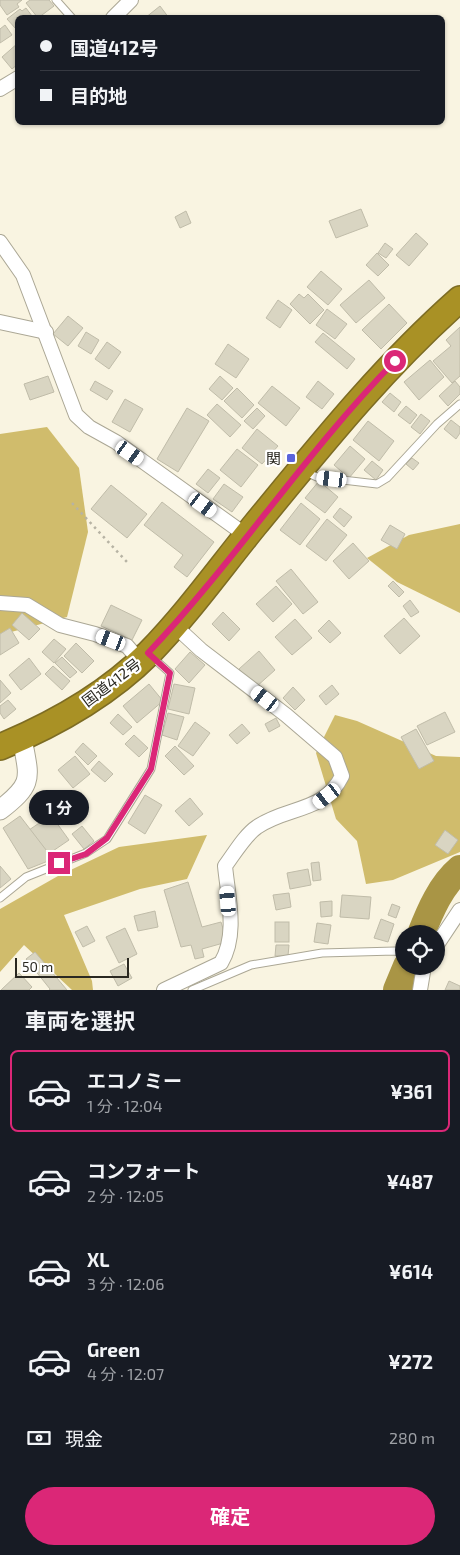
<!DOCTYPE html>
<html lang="ja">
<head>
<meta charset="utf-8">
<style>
	body { margin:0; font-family:"Exo 2","Noto Sans JP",sans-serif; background:#20242c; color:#f1f3f6; height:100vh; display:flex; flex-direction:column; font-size:19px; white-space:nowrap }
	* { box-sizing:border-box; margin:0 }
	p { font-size:16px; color:#9ea1a6 }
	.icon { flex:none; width:28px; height:28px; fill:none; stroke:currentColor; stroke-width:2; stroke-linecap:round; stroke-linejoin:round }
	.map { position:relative; height:990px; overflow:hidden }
	.drawer { display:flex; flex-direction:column; background:#171b24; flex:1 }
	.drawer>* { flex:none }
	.hud { position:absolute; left:15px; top:15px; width:430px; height:110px; border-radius:8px; box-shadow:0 1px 4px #0004; display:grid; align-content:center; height:110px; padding:0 25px; background:#171b24 }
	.buttons { position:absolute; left:395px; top:925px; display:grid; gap:10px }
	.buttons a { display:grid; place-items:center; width:50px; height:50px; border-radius:50%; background:#171b24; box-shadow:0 1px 4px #0004; font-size:25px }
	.scale { position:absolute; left:15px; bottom:12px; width:114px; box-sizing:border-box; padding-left:5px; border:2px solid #2a2821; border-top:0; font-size:14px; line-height:18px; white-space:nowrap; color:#2a2821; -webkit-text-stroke:4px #fff; paint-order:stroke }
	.end { position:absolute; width:22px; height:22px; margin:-11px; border:6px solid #db2777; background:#fff; box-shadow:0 0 0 2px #fff }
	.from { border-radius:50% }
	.bubble { position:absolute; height:35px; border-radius:18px; background:#171b24; box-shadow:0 1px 4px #0004; font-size:16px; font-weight:700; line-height:35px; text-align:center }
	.car { position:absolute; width:15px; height:30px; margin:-15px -8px; border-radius:6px; box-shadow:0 0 4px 1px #0007; background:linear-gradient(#fff 24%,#345 0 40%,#fff 0 76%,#345 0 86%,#fff 0) }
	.hud b { display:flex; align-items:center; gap:18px; height:48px; font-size:19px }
	.hud b+b { border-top:1px solid #363941 }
	.hud i { width:12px; height:12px; background:#f1f3f6 }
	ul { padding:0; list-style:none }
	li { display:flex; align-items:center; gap:15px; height:82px; margin:0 10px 8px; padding:0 15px; border:2px solid transparent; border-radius:8px }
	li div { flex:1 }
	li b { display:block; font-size:19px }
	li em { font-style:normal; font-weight:700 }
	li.active { border-color:#db2777 }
	li>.icon { width:45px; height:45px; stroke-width:1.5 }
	h2 { padding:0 25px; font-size:22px; line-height:60px }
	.pay { display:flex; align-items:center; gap:12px; height:55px; padding:0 25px; font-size:19px }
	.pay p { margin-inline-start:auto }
	.action { display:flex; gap:10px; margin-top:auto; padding:10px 25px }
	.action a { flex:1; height:58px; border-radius:30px; background:#db2777; color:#fff; font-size:20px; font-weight:700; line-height:58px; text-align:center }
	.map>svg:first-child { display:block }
	.forest { fill:#d0bc6c }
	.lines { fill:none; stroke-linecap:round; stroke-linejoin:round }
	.river { stroke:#a99545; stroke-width:28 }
	.building { fill:#d9d5c2; stroke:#c0bca9 }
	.lane-casing { stroke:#aba795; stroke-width:9 }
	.street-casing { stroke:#aba795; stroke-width:16 }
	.secondary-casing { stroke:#aba795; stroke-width:21 }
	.highway-casing { stroke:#7d6c24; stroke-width:28 }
	.path { stroke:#b7b3a4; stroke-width:2.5; stroke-dasharray:2.5 4; stroke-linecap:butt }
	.lane { stroke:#fff; stroke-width:7 }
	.street { stroke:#fff; stroke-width:14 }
	.secondary { stroke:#fff; stroke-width:19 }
	.highway { stroke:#a99125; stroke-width:25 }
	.route { stroke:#db2777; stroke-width:6 }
	.poi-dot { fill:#5b64db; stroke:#fff; stroke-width:2 }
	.labels { text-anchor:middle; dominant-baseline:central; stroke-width:4.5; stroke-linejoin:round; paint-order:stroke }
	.poi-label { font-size:15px; fill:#2a2821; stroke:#fff; text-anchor:end }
	.street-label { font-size:15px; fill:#2a2821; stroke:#fff }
</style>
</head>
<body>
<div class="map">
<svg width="460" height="990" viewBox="0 0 460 990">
	<rect width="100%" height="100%" fill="#f9f4e1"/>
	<g class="forest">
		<polygon points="47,427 79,468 88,532 67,617 0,635 0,434"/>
		<polygon points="460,524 460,613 397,582 367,558 409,535"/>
		<polygon points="335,715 357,721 436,756 460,757 460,852 393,880 366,884 357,841 336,819 316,753"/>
		<polygon points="207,835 187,879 140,889 64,915 92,981 93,990 72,990 24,945 0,972 0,909 58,876 119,847"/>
	</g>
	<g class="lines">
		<g class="river">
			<path d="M421 934C430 911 441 885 460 869"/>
			<polyline points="397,990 407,966"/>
		</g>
	</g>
	<g class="building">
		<polygon points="0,0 22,0 17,4 19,7 7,15 0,5"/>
		<polygon points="30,0 49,0 54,6 38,18 26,3"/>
		<polygon points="160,6 169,18 145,18"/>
		<polygon points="26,8 32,16 18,18 16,29 7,19 20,9 22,11"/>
		<polygon points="5,25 12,35 0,43 0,29"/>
		<polygon points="18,43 18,64 12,69 2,57"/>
		<polygon points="361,209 368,226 336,238 329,221"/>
		<polygon points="186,211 191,223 180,228 175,217"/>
		<polygon points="416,233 428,244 409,266 396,255"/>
		<polygon points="385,243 393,249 386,258 378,253"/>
		<polygon points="377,253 389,265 378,276 366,265"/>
		<polygon points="321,271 342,289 328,305 307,287"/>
		<polygon points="369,280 385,298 356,323 340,305"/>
		<polygon points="299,294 304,298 308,294 324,310 310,324 290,304"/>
		<polygon points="278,300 292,310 280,328 266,318"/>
		<polygon points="389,304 407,323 381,349 362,330"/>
		<polygon points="327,309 347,324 335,339 316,325"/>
		<polygon points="68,316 83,328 68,346 53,334"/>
		<polygon points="460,327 460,376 452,383 433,361 451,346 446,340"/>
		<polygon points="86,332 99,340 91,354 78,346"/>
		<polygon points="323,333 355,359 347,369 315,342"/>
		<polygon points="107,342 121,352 109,369 95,359"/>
		<polygon points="228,344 249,359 236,378 215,364"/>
		<polygon points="430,360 444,377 419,400 404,382"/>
		<polygon points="48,376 54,392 30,400 24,384"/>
		<polygon points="220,376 233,388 222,400 209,389"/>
		<polygon points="95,381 113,391 107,400 90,390"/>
		<polygon points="318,381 334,394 322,409 306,397"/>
		<polygon points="455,381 460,387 460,394 448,406 439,396"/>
		<polygon points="272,386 300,408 286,426 258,403"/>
		<polygon points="237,388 254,405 242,418 224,401"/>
		<polygon points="390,393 401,402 394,412 382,402"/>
		<polygon points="125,399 143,409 130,432 112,422"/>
		<polygon points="217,404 241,425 230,437 207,415"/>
		<polygon points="406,406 417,415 410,424 398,415"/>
		<polygon points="187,408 209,421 178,472 157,459"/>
		<polygon points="257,408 265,416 253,429 244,421"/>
		<polygon points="421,414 430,421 420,434 411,427"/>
		<polygon points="451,420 460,427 460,433 456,439 444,429"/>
		<polygon points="368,421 394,441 379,461 353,440"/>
		<polygon points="257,429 278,446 262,464 242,448"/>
		<polygon points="350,446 365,459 349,478 334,465"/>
		<polygon points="237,449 258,465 241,487 220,470"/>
		<polygon points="412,458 419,463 413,470 406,464"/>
		<polygon points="372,461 383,470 376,480 364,470"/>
		<polygon points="208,469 220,478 208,493 196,484"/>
		<polygon points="319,481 338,497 325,513 305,498"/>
		<polygon points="224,484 243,497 232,512 213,499"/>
		<polygon points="111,485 147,514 127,538 91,509"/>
		<polygon points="162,502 214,542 187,577 174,567 183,555 144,525"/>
		<polygon points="301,503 320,519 300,545 280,530"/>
		<polygon points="340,508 352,517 344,527 333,517"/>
		<polygon points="327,519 347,535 326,561 306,546"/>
		<polygon points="390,525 405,534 397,549 381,540"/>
		<polygon points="353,543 369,561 349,579 333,561"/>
		<polygon points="291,569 318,602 303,614 276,581"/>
		<polygon points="393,581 404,592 399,597 388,586"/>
		<polygon points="276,586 292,604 273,622 256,604"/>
		<polygon points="410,600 419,612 411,617 403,606"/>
		<polygon points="111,605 142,620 132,640 101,626"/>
		<polygon points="223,612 240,629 229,641 212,624"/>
		<polygon points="22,613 40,629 29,640 12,625"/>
		<polygon points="404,618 420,636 400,654 384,636"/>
		<polygon points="295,619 312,638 292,655 275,637"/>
		<polygon points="329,620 341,633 330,643 318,631"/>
		<polygon points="10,628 19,643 0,655 0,634"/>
		<polygon points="54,639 66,649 54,663 42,652"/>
		<polygon points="76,643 94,661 82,673 64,656"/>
		<polygon points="259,651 275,670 256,687 239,669"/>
		<polygon points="190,652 205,665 189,683 175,669"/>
		<polygon points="62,657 77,672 70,678 55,663"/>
		<polygon points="29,658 41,674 21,690 9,675"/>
		<polygon points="53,666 70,681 62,690 45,674"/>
		<polygon points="0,680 11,693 0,703"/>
		<polygon points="149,684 163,701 137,723 123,706"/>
		<polygon points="174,684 195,688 189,714 168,709"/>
		<polygon points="332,685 339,694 326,705 319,696"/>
		<polygon points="293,687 305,700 295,710 283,698"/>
		<polygon points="8,700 16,709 4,719 0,713 0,706"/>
		<polygon points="445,712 455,732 427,745 417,726"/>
		<polygon points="168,713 184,717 177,740 162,735"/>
		<polygon points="118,714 132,727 123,735 110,723"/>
		<polygon points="276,718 280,726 269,732 265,724"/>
		<polygon points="195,722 210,733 193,756 178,746"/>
		<polygon points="242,724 250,733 237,744 229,735"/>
		<polygon points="416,729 434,761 419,769 401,737"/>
		<polygon points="134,735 148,748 139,757 125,744"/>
		<polygon points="83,743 97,756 88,765 75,752"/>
		<polygon points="175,746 194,766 184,775 165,756"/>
		<polygon points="75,756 90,774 73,788 58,770"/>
		<polygon points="99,761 113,774 105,782 91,770"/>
		<polygon points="145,795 162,805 145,834 128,823"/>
		<polygon points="190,798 203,814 189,826 175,811"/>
		<polygon points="51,815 69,840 47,855 29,830"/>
		<polygon points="20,816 53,859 28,869 3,828"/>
		<polygon points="82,826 94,841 84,849 72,834"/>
		<polygon points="445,830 458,840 448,854 435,845"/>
		<polygon points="319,862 321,880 313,881 311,863"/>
		<polygon points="0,866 11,879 0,888"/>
		<polygon points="308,869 311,885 290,889 287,873"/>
		<polygon points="188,882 202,927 221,922 227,942 202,949 204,957 195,959 191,945 181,947 164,890"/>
		<polygon points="289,893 291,907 276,910 273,895"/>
		<polygon points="342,895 371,897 369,919 340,917"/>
		<polygon points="332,901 332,916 321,917 320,902"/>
		<polygon points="392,904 400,907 396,918 388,915"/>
		<polygon points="155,911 158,927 138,931 134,916"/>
		<polygon points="381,919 394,924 388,942 374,938"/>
		<rect x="275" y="922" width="14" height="20"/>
		<polygon points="317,923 331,925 328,944 314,942"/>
		<polygon points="87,926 95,941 83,947 75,932"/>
		<polygon points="125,928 137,954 119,963 106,937"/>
		<polygon points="276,945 289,945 288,956 275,956"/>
		<polygon points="35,952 67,990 49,990 50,989 26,959"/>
		<polygon points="124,964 132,978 118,986 110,971"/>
		<polygon points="19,973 32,987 29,990 1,990"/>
		<polygon points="449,981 460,986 460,990 445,990"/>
	</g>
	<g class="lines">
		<g class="lane-casing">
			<g id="lane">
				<polyline points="56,0 72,18"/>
				<polyline points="305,472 317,477 377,484 387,478 437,424 460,404"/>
				<polyline points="0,898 26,877 86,853 107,839 151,769 170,673 151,656"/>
				<polyline points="192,990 251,965 322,953 395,951 404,955"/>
			</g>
		</g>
		<g class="street-casing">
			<g id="street">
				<polyline points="113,18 131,0"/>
				<polyline points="0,89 18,78"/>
				<polyline points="0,242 23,275 76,415 89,427 116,442 247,536"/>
				<polyline points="0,322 46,332"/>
				<polyline points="0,603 27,605 60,625 95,634 127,646 140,661"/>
				<polyline points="436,946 460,910"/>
				<path d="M164 990 221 963C238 935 228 897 225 866 234 854 245 835 257 827 287 806 324 813 342 776L335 757 286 715 201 650 174 625"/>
				<polyline points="420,990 424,966"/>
			</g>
		</g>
		<g class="secondary-casing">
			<path id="secondary" d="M0 810C35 783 29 778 22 738"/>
		</g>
		<g class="highway-casing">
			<path id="highway" d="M0 747C53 725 108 694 149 653 188 613 220 568 255 525 320 446 383 367 460 299"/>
		</g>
		<polyline class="path" points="72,503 127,562"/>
		<use href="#lane" class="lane"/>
		<use href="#street" class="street"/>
		<use href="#secondary" class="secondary"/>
		<use href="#highway" class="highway"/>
	</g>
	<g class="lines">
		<path class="route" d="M59 863 86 854 107 838 151 769 170 673 148 653C236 560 306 452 395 361"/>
	</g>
	<rect class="poi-dot" x="286" y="453" width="10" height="10" rx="2.5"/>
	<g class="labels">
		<g class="poi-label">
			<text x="281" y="458">関</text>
		</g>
		<g class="street-label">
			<text transform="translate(111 682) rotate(-37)">国道412号</text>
		</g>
	</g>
</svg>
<div class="buttons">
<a><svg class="icon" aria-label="locate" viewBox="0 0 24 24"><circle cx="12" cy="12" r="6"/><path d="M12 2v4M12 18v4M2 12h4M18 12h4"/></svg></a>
</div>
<div class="scale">50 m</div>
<i class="end from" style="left:395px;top:361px"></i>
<i class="end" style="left:59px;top:863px"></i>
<div class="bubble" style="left:29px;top:790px;width:60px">1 分</div>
<i class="car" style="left:130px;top:453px;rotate:125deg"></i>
<i class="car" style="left:332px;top:479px;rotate:277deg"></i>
<i class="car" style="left:203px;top:505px;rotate:126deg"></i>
<i class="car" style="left:111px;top:640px;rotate:291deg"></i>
<i class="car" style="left:265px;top:699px;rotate:308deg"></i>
<i class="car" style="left:327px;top:796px;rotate:232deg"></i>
<i class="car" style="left:228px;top:901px;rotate:355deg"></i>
<div class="hud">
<b><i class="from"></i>国道412号</b>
<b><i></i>目的地</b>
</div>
</div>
<section class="drawer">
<h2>車両を選択</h2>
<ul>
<li class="active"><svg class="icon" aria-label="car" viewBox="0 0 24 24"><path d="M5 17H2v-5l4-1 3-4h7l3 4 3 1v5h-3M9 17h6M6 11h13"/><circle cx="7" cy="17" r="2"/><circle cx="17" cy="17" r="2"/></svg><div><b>エコノミー</b><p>1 分 · 12:04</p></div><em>¥361</em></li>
<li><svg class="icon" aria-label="car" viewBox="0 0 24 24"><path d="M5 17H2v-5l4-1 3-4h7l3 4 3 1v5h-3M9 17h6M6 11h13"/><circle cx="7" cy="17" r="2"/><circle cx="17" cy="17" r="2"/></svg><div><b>コンフォート</b><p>2 分 · 12:05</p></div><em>¥487</em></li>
<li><svg class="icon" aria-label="car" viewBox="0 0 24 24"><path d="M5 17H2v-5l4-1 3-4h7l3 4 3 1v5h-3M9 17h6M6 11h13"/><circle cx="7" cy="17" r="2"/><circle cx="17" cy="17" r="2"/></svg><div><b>XL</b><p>3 分 · 12:06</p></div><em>¥614</em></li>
<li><svg class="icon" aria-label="car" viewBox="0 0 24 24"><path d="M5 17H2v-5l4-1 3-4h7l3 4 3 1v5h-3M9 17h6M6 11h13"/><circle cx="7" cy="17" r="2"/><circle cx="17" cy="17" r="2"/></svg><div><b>Green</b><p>4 分 · 12:07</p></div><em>¥272</em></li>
</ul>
<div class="pay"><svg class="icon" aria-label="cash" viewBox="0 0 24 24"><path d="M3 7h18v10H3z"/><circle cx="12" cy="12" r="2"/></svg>現金<p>280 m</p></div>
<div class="action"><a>確定</a></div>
</section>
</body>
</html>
